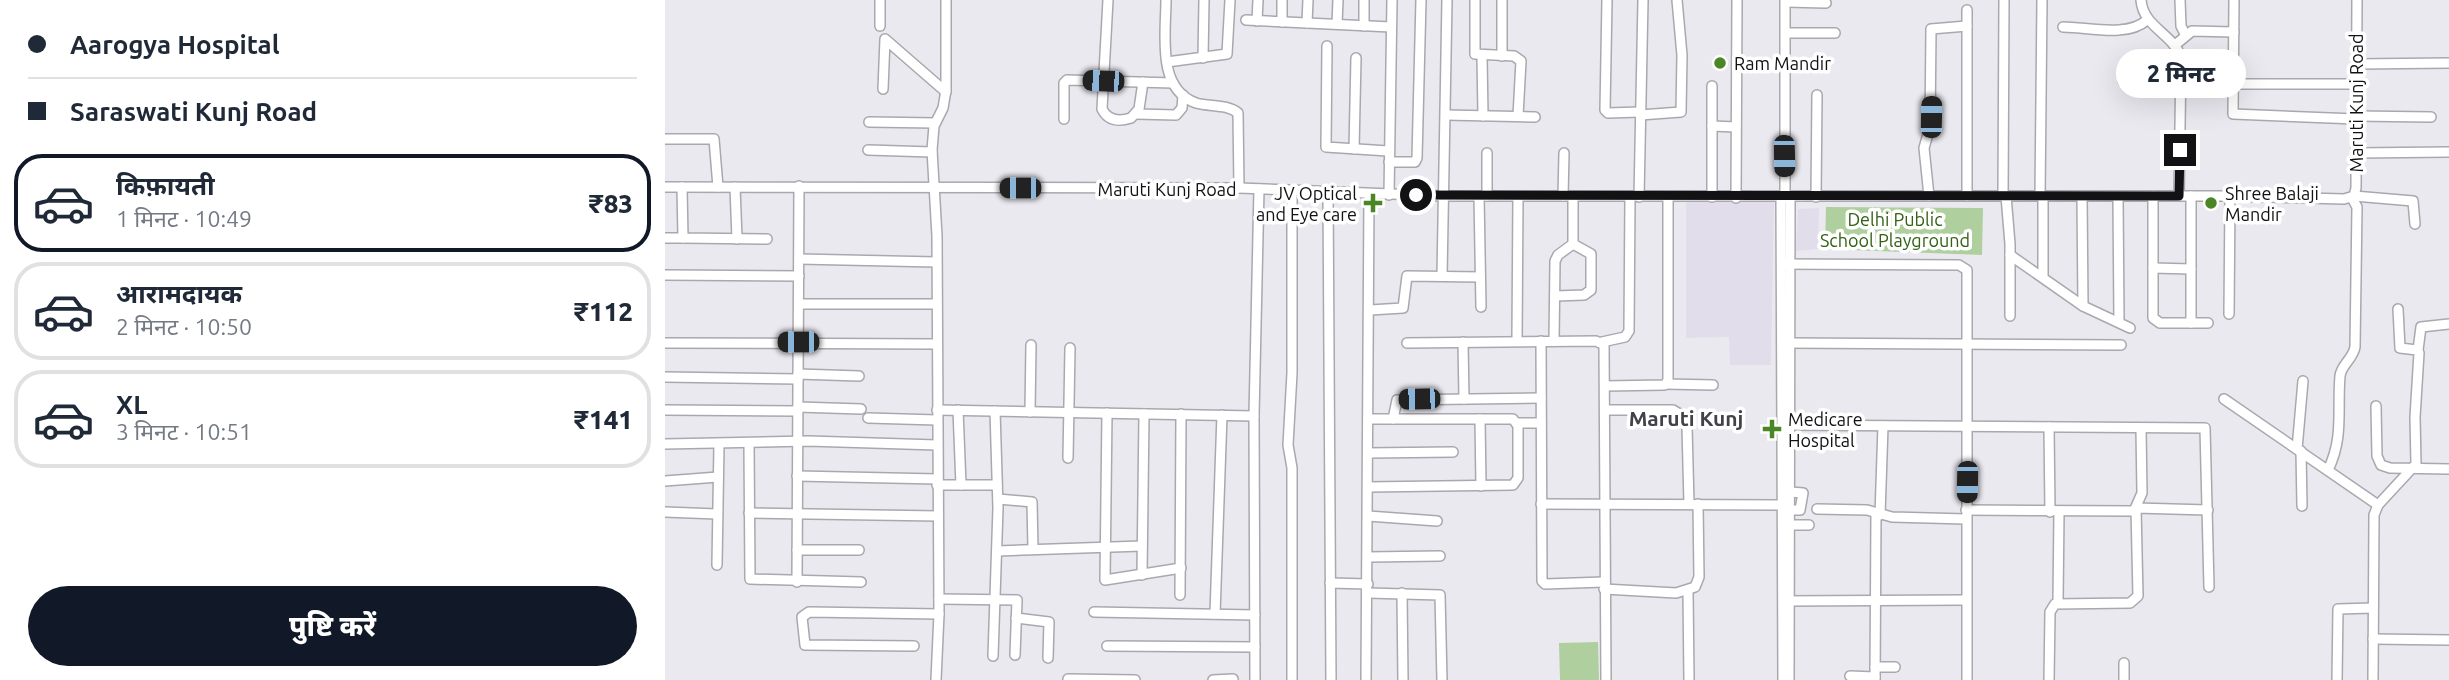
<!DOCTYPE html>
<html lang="hi">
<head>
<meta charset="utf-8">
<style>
	body { margin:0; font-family:Ubuntu,"Noto Sans Devanagari",sans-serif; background:#f6f6f7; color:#1f2937; height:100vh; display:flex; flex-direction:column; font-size:26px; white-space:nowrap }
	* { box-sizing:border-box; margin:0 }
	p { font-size:23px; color:#747a83 }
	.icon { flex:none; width:38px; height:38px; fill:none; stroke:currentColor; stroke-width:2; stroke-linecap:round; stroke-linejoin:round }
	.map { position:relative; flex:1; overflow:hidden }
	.sheet { display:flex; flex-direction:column; background:#fff; width:665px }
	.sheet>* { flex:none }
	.banner { display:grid; align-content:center; height:154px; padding:0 28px; background:#fff }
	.end { position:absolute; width:32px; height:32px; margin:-16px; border:9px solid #121214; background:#fff; box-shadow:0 0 0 4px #fff }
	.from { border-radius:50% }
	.bubble { position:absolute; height:49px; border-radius:24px; background:#fff; box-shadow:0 7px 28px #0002; font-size:23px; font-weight:800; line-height:49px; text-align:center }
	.car { position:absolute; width:21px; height:42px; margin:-21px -10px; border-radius:9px; box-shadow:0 0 5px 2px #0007; background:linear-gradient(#222 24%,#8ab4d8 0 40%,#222 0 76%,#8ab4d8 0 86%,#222 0) }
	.banner b { display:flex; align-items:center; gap:24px; height:66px; font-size:26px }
	.banner b+b { border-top:2px solid #e0e1e3 }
	.banner i { width:18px; height:18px; background:#1f2937 }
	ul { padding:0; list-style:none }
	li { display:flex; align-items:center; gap:21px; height:98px; margin:0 14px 10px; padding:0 14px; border:4px solid #e0e1e3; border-radius:28px }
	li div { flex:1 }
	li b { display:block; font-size:26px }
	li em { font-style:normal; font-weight:800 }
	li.selected { border-color:#111827 }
	li>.icon { width:63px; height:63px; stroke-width:1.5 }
	.primary-button { display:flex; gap:14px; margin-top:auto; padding:14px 28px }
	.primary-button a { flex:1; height:80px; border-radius:42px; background:#111827; color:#fff; font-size:28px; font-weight:800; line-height:80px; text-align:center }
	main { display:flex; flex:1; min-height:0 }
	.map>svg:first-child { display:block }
	.built { fill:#e2ddeb }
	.green { fill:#afcf9f }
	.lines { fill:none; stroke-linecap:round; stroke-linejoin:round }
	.minor-casing { stroke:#aaa8ae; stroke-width:12 }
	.minor { stroke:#fff; stroke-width:9 }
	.route { stroke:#121214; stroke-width:9 }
	.poi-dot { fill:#4a8623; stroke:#fff; stroke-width:2.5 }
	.labels { text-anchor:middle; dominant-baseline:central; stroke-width:7; stroke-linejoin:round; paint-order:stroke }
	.poi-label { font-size:18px; fill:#121214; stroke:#fff; text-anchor:start }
	.street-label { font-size:18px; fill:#121214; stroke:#fff }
	.park-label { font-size:18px; fill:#336014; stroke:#fff }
	.quarter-label { font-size:21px; font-weight:bold; fill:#444248; stroke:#fff }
</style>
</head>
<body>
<main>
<section class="sheet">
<div class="banner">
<b><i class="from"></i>Aarogya Hospital</b>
<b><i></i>Saraswati Kunj Road</b>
</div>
<ul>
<li class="selected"><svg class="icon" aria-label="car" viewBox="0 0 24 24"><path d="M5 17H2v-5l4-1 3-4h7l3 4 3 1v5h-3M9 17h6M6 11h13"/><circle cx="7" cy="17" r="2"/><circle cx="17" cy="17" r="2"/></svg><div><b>किफ़ायती</b><p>1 मिनट · 10:49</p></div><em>₹83</em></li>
<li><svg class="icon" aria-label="car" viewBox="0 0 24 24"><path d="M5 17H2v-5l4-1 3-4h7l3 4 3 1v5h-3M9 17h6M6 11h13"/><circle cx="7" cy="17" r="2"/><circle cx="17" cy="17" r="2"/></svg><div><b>आरामदायक</b><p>2 मिनट · 10:50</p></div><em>₹112</em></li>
<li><svg class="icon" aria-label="car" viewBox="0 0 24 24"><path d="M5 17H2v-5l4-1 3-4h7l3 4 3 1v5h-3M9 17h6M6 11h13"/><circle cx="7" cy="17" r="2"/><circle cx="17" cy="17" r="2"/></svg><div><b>XL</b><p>3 मिनट · 10:51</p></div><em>₹141</em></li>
</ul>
<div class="primary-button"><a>पुष्टि करें</a></div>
</section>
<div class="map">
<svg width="1784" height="680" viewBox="0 0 1784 680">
	<rect width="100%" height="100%" fill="#ebe9f0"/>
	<g class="built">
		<polygon points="1021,201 1109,201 1106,365 1065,365 1064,337 1021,338"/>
		<polygon points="1154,208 1153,249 1131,251 1133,209"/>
	</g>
	<g class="green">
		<polygon points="1161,207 1318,208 1317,255 1160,249"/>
		<polygon points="933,642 934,680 895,680 894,643"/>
	</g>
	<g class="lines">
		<g class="minor-casing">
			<g id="minor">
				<polyline points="215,0 215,26"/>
				<path d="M443 0 437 109C443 121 454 122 466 118L474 109 478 82"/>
				<path d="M501 0C501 33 491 89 531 103 545 107 562 104 573 113L574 188"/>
				<polyline points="810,0 810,54 849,56 856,61 853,116"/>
				<polyline points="837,0 837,56"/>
				<polyline points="942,0 940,110 943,113 975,112"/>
				<path d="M1476 0C1478 27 1507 33 1516 57L1514 196"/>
				<polyline points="1515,0 1516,26 1520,34"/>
				<polyline points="1569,0 1568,114 1691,119"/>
				<polyline points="1121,2 1161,3"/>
				<polyline points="1302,10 1302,196"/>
				<polyline points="581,20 726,27"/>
				<polyline points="592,21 593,0"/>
				<polyline points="617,22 617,0"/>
				<polyline points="642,23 643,0"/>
				<polyline points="672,24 673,0"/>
				<polyline points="699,26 699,0"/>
				<path d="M1398 27C1423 27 1462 38 1482 20"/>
				<polyline points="1121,33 1170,33"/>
				<polyline points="1510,45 1527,31 1569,32"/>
				<polyline points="662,46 661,147 723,151"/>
				<polyline points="817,56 818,116"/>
				<polyline points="538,58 539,0"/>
				<polyline points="502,62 562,54 565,0"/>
				<polyline points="1691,64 1784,63"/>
				<polyline points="1458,81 1517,81"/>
				<polyline points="1567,84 1691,84"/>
				<polyline points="218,89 220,39 281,92"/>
				<polyline points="471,114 511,115 517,108 518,95"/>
				<polyline points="781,115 870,117"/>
				<polyline points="975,115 1016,112 1017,55 1012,0"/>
				<polyline points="1691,116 1766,117"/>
				<polyline points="399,119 399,83 402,80 508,83"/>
				<polyline points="204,122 270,123"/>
				<polyline points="1047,126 1071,127"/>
				<polyline points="0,139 49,139 53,187"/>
				<polyline points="689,149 691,58"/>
				<polyline points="203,150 267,152"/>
				<polyline points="1691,153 1784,152"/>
				<polyline points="724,162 750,162 752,158 756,0"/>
				<polyline points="0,187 574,188 778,196 1560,196 1679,199 1689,196 1691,188 1692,0"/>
				<polyline points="17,187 18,238 102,239"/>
				<polyline points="70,187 72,239"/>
				<polyline points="627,191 627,373 623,445 627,468 627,680"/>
				<polyline points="663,193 666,680"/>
				<polyline points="724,195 727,0"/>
				<polyline points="814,196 816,307"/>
				<polyline points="822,196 822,153"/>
				<polyline points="898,196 899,153"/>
				<polyline points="1264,196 1259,148 1265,127 1266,29 1302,26"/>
				<polyline points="1338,196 1339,0"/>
				<polyline points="1341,196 1345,244 1345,316"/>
				<polyline points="1375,196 1377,0"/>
				<polyline points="1378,196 1378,277"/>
				<polyline points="1417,196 1418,306"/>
				<polyline points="1488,196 1488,318 1495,323 1543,323"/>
				<polyline points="1526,196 1526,323"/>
				<polyline points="1689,196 1748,201 1750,224"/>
				<polyline points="974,197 978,0"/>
				<polyline points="1047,197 1047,86"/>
				<polyline points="1151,197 1152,95"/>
				<polyline points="1453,197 1454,321"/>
				<polyline points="1071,198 1072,0"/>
				<polyline points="1116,198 1118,680"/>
				<polyline points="1120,198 1120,0"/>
				<polyline points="0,238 18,238"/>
				<polyline points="1345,255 1418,306 1465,328"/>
				<polyline points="134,259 271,262"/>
				<polyline points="1117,264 1294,265 1302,270 1302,680"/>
				<polyline points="1488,268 1526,269"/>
				<polyline points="0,275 134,276"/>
				<polyline points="777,276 782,0"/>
				<polyline points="890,296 919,295 926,290 926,254 908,244"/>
				<polyline points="134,304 270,304"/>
				<polyline points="705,310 738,308 742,276 815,277"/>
				<polyline points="1564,314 1565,197"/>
				<polyline points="852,341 853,196"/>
				<polyline points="876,341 877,581 880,584 939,582"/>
				<polyline points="889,341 890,261 893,255 908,244 908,196"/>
				<polyline points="798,342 799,399"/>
				<polyline points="937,342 960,337 964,331 965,197"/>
				<polyline points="0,343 271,344"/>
				<polyline points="742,343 931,341 939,345 941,680"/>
				<polyline points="1122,343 1456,345"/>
				<polyline points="1753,350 1756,327 1784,324"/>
				<polyline points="133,374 194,376"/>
				<polyline points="0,377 133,379"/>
				<polyline points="1001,384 1048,385"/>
				<polyline points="940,386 1000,385 1003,380 1003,197"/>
				<polyline points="1559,399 1713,505"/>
				<polyline points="1711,406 1712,456 1716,465 1725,468 1784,469"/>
				<polyline points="133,407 196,409"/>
				<polyline points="0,410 133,411"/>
				<polyline points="272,410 589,416"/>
				<polyline points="293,410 296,485"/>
				<polyline points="940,410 1008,410 1018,416 1022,427 1024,504"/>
				<polyline points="365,412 366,345"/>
				<polyline points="442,413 440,580 516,568"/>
				<polyline points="203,418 272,420"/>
				<polyline points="703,419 848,419 853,426 853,478 848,485 703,487"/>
				<polyline points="728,419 732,400 876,398"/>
				<polyline points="815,419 816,486"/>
				<polyline points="853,423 876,423"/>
				<polyline points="1118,425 1540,428 1544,587"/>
				<polyline points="1384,427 1385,512"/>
				<polyline points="0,444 143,441 272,445"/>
				<polyline points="84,444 85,579 196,582"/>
				<polyline points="1632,449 1638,381"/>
				<polyline points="1636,451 1637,506"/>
				<polyline points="703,453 788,452"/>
				<polyline points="403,458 405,348"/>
				<path d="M1663 470C1679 437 1672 411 1675 376 1676 365 1688 359 1690 347L1692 207 1687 198"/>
				<polyline points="132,476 272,479"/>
				<polyline points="0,481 53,477"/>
				<polyline points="272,485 332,485"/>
				<polyline points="333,499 367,502 368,549"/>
				<polyline points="876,504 1123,505"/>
				<polyline points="1152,509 1202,510 1227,517 1301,519"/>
				<polyline points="1125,510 1135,510 1138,493 1125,492"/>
				<polyline points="1301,510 1469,511 1477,493 1476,429"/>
				<polyline points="0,512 52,514"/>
				<polyline points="84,513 273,516"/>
				<polyline points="1215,515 1218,426"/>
				<polyline points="703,516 772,521"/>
				<polyline points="1125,525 1144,525"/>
				<polyline points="132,550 194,550"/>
				<polyline points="332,551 477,546"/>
				<polyline points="703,557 775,556"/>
				<polyline points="52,565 54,444"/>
				<polyline points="477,575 479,414"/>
				<polyline points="132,582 134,186"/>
				<polyline points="665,583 703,584"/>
				<polyline points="939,589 1011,593 1030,587 1034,577 1033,504"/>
				<polyline points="1023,592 1024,680"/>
				<polyline points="703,593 775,595 777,680"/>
				<polyline points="737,593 738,680"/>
				<polyline points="515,595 516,414"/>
				<polyline points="274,599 352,600 350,655"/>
				<polyline points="1121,601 1301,600"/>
				<polyline points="1393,602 1394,512"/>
				<polyline points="429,612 590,615"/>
				<polyline points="550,614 557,415"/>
				<polyline points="351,618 384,622 383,658"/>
				<polyline points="1708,639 1784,640"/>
				<polyline points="249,646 140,645 137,617 144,612 274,614"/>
				<polyline points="442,646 590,647"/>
				<polyline points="328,656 333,508 330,411"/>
				<polyline points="1459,663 1459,680"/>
				<polyline points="1210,667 1230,667"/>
				<polyline points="1185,676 1210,677"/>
				<polyline points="403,679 470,680"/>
				<polyline points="271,680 274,614 272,236 267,150 269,126 278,108 281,90 281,0"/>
				<polyline points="548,680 568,679"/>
				<polyline points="590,680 589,416 594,189"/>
				<polyline points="701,680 704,194"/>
				<polyline points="1124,680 1125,198"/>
				<polyline points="1210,680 1211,513"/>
				<polyline points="1384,680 1385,612 1390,604 1465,603 1473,596 1471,508 1543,510"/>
				<polyline points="1672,680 1673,609 1708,608"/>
				<polyline points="1708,680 1709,515 1713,505 1751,464 1750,417 1754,353 1752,350 1735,348 1733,309"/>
			</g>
		</g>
		<use href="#minor" class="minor"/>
	</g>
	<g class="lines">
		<polyline class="route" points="751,195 1514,196 1515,150"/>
	</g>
	<g class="poi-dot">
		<circle cx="1055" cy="63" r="7"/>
		<path d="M704.5 192.5h7v7h7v7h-7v7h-7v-7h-7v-7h7z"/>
		<circle cx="1546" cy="203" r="7"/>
		<path d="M1103.5 418.5h7v7h7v7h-7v7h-7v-7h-7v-7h7z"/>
	</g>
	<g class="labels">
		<g class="poi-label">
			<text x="1069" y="63">Ram Mandir</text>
			<text x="692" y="193" text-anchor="end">JV Optical<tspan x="692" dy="21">and Eye care</tspan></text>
			<text x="1560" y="193">Shree Balaji<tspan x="1560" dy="21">Mandir</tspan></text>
			<text x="1123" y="419">Medicare<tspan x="1123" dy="21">Hospital</tspan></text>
		</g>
		<g class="street-label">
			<text transform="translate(1691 103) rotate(-90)">Maruti Kunj Road</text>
			<text x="502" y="189">Maruti Kunj Road</text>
		</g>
		<g class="park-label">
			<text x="1230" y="219">Delhi Public<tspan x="1230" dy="21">School Playground</tspan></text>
		</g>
		<g class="quarter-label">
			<text x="1021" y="418">Maruti Kunj</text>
		</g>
	</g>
</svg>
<i class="end from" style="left:751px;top:195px"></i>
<i class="end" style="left:1515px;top:150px"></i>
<div class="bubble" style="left:1451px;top:49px;width:130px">2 मिनट</div>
<i class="car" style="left:438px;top:81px;rotate:272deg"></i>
<i class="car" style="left:1266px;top:117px;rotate:1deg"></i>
<i class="car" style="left:1119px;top:156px;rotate:179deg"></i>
<i class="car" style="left:355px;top:188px;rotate:270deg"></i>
<i class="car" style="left:133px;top:342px;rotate:270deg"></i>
<i class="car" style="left:754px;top:399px;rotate:269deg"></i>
<i class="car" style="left:1302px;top:482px;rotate:181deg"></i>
</div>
</main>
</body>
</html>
